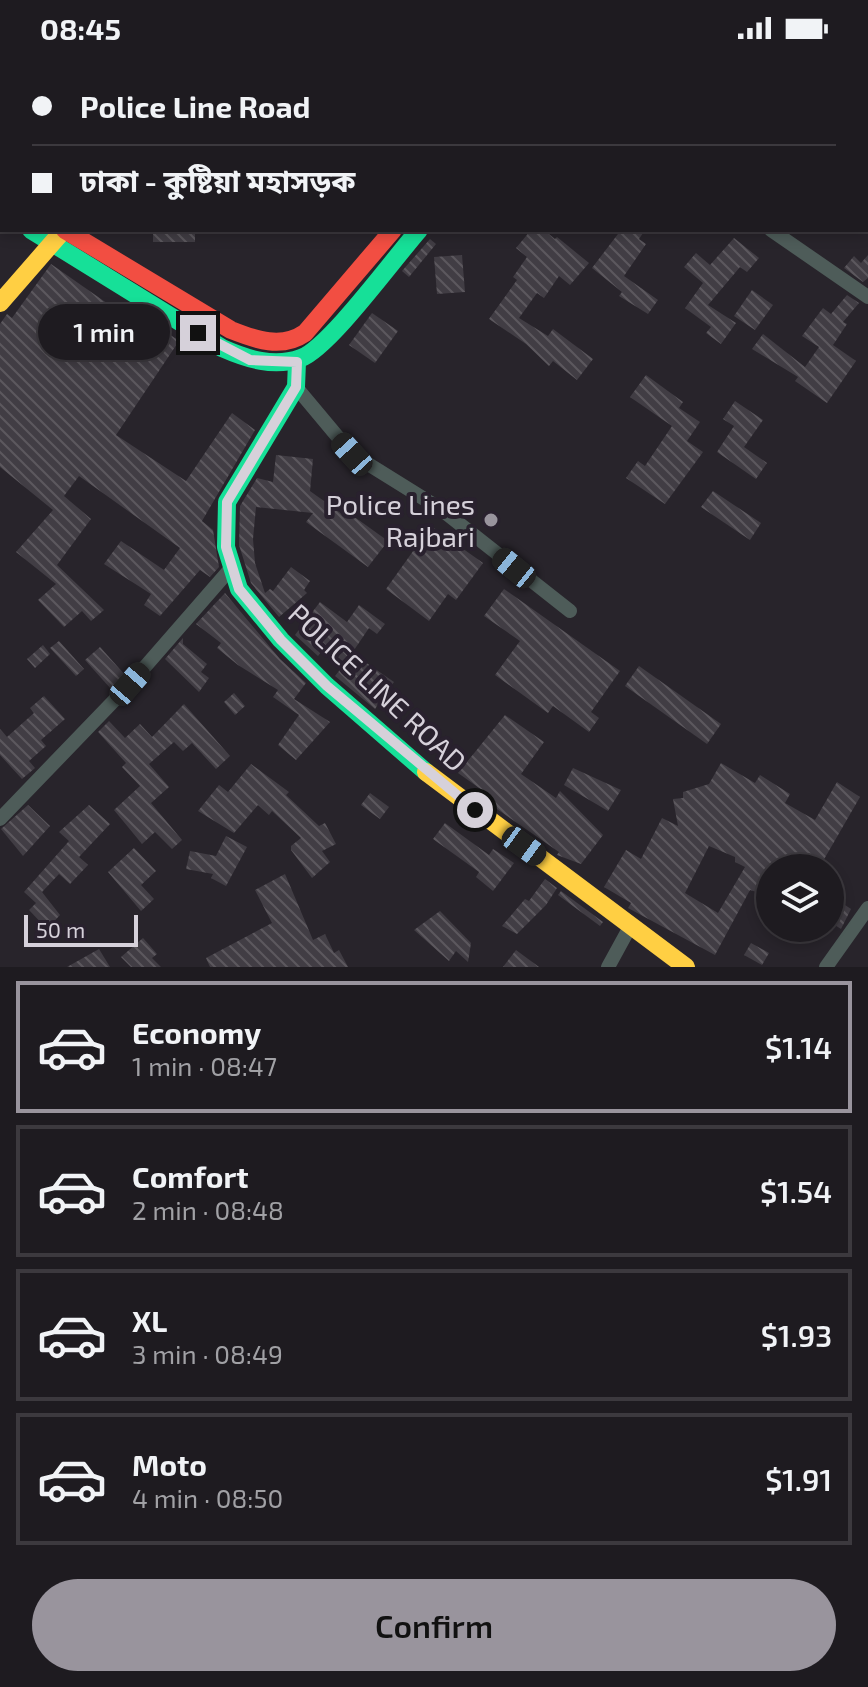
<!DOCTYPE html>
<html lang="en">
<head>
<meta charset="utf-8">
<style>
	body { margin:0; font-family:"Exo 2","Noto Sans Bengali",sans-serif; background:#262429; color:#f1f3f6; height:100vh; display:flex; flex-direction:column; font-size:30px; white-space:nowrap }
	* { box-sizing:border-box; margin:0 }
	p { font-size:26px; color:#a1a1a5 }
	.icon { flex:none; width:44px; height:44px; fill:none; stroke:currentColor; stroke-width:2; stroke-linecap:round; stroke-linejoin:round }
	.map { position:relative; height:911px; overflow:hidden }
	.drawer { display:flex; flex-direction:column; background:#1e1b20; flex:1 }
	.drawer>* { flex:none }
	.guide { position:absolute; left:0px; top:0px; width:868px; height:176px; box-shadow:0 4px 12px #0003,0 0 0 2px #3c393e; display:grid; align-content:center; height:176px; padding:0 32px; background:#1e1b20 }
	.tools { position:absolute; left:756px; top:798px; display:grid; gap:16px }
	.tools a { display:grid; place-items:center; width:88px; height:88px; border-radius:50%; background:#1e1b20; box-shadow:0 4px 12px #0003,0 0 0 2px #3c393e; font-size:40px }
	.scale { position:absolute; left:24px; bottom:20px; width:114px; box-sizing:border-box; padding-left:8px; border:4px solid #d6d1da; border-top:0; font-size:22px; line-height:28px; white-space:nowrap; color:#d6d1da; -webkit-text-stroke:6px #29212e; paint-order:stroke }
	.end { position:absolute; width:36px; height:36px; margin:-18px; border:10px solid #d6d1da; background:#111; box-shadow:0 0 0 4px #111 }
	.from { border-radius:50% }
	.bubble { position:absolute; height:56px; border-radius:28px; background:#1e1b20; box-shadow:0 4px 12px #0003,0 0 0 2px #3c393e; font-size:26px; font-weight:600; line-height:56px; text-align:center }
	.car { position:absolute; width:24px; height:48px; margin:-24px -12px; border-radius:10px; box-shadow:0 0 6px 2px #0007; background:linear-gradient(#222 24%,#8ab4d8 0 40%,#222 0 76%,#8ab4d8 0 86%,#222 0) }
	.guide b { display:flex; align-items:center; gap:28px; height:76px; font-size:30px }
	.guide b+b { border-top:2px solid #3c393e }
	.guide i { width:20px; height:20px; background:#f1f3f6 }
	ul { padding:14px 0 0; list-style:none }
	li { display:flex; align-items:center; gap:24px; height:132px; margin:0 16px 12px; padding:0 16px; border:4px solid #3c393e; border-radius:0px }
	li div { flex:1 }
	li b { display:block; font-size:30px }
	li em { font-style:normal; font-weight:600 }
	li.current { border-color:#99949d }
	li>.icon { width:72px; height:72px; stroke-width:1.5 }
	.action { display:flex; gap:16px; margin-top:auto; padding:16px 32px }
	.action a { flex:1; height:92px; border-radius:48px; background:#99949d; color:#111; font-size:32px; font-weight:600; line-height:92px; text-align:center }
	.status { display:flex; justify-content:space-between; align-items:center; height:56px; padding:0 40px; background:#1e1b20; direction:ltr }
	.status svg { height:22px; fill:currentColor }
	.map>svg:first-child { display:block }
	.building { fill:url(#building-back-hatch); fill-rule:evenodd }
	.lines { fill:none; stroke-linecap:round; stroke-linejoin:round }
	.street { stroke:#4e5c59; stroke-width:14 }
	.fast { stroke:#16e098; stroke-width:18 }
	.slow { stroke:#ffcf43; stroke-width:18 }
	.jam { stroke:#f24e42; stroke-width:18 }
	.route { stroke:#d6d1da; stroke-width:10 }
	.poi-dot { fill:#99949d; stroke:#29212e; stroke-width:3 }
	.labels { text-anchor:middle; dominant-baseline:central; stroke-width:8; stroke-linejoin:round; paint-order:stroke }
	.poi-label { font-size:28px; fill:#d6d1da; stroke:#29212e; text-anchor:end }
	.street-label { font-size:28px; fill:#d6d1da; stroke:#29212e }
</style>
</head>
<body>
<div class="status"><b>08:45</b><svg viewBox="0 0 49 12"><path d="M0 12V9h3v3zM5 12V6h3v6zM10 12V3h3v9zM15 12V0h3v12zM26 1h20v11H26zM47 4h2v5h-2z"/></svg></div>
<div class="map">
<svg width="868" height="911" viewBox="0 0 868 911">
	<defs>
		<pattern id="building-back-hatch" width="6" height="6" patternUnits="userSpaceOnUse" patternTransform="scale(2)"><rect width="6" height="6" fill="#413d44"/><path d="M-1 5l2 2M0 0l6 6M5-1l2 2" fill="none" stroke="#5c585e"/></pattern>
	</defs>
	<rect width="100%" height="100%" fill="#28242b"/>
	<g class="building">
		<rect x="153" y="174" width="42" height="12"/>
		<polygon points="531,174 544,174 555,183 557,181 589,207 570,229 559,220 544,242 537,237 519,262 548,280 553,273 593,303 577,324 553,305 549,310 526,288 489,263 517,224 513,221 527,201 516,192"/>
		<polygon points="621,174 645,174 639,183 646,188 624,220 658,244 648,258 619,240 622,236 592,212"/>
		<polygon points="734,182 759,202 747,216 740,211 708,249 736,267 721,288 706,277 711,271 685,252 703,227 684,211 696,197 710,209"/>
		<polygon points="430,183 436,188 409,221 402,215"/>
		<polygon points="462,199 465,236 437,238 434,201"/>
		<polygon points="868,199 868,222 863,226 844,212 854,200 861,207"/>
		<polygon points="51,208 141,271 160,282 165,275 179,285 116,379 186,425 232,357 255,374 202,465 213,474 219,511 210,521 200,514 160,560 144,549 151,538 104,508 121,485 164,514 180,492 79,420 64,440 91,463 57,509 104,554 91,565 82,555 64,571 38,544 56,528 16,496 53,454 0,411 0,268 7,258 12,262"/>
		<polygon points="752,234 773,249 755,274 734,260"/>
		<polygon points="847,239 859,247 843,266 847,268 833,289 856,305 827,347 795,325 798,321 752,293 763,278 805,311 819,291 802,280 823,252 831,258"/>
		<polygon points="372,257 398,275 375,307 349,289"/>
		<polygon points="646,319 683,346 679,352 700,366 687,385 703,396 665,448 626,422 638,405 645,410 672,370 630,341"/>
		<polygon points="735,345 763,364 744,391 767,407 756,423 717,396 734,370 723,363"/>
		<polygon points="276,399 313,403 310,435 346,461 349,457 388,485 368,511 306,466 313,457 256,451 253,483 255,507 265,537 270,533 273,535 291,511 310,525 304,534 307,537 279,561 251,527 239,489 240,450 257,422 273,426"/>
		<polygon points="713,435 761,467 750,484 701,451"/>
		<polygon points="431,470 483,507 456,544 448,538 429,565 386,533"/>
		<polygon points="504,533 620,615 591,656 599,662 589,676 553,650 548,657 495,619 520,585 484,560"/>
		<polygon points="225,537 280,603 306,627 294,643 330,666 296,704 278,689 299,659 273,641 278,634 238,609 217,592 221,587 196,568"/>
		<polygon points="320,546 347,566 359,549 385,568 377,578 369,572 352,597 394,626 375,653 335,620 343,610 322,595 318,600 295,579"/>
		<polygon points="183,582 183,588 207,608 201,616 209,622 199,636 165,603"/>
		<polygon points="59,585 84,613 76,620 50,592"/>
		<polygon points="43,589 50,598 35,612 27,603"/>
		<polygon points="100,591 125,619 111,633 85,604"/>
		<polygon points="639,610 721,668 707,688 625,630"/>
		<polygon points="234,637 245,650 235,659 224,646"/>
		<polygon points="44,640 65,663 41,684 46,690 29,705 35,712 22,723 0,699 0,673 7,681 34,657 30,652"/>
		<polygon points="184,648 230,700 216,713 192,687 183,695 174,686 149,708 169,731 151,747 182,784 172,793 155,776 142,788 114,754 140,730 122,711 126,707 98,676 109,665 125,682 140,668 152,681"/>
		<polygon points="505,659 544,686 521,718 556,742 560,735 603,779 581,808 557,799 559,796 478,740 482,734 458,717"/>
		<path d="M721 707 755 727 760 719 790 738 785 747 815 764 837 726 860 741 819 812H770V840L750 834 715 899 628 852 631 847 604 831 626 794 641 803 662 762 678 770 673 743 683 742V736L709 728ZM709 790 735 801V806L745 811 718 857 685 837Z"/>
		<polygon points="251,708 289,736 286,739 319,770 325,767 336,788 322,795 330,806 312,822 291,794 291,790 301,782 272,755 269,759 258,749 234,777 198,755 219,729 228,736"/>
		<polygon points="573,712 621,734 608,755 564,729"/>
		<polygon points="370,737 389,751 380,763 361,749"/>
		<polygon points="28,749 50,770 23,800 1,773"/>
		<polygon points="89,749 110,768 79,801 88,809 70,828 59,818 42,836 60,859 47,873 29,854 36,847 24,836 69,785 59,776"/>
		<polygon points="445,767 489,799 493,793 514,807 493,835 476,821 479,816 433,783"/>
		<polygon points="226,780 247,791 226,830 211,822 213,818 186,813 190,795 216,800"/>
		<polygon points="134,792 156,815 141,829 154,843 141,855 108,816"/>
		<polygon points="285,818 313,884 325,878 334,897 339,894 348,911 210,911 206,902 272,867 255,834"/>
		<polygon points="545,823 557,832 546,849 517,878 502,870 525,843 529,845"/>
		<polygon points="561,835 603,866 600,870 558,839"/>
		<polygon points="830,839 851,853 841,873 830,866"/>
		<polygon points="440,855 471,887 468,906 456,895 449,905 414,874"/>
		<polygon points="143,882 157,898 152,902 161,911 131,911 121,901"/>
		<polygon points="751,887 769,897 762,909 744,899"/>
		<polygon points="99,893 110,911 67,911"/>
		<polygon points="516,894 539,911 503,911"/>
	</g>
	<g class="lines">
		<g class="street">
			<polyline points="150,2 152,0"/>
			<polyline points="771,174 868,241"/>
			<polyline points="296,331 352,398 442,454 570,555"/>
			<polyline points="0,763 130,628 232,511"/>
			<polyline points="608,911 631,869"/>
			<polyline points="826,911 868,852"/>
		</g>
		<g class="fast">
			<polyline points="535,2 537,0"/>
			<polyline points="561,2 563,0"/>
			<polyline points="0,155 2,156"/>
			<path d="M31 174 222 292C247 303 274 312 301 302 329 292 395 201 419 174"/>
			<polyline points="297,306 296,331 227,446 226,491 239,533 281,584 327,630 426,716"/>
		</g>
		<g class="slow">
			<polyline points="0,130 2,131"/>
			<polyline points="0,247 61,177"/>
			<polyline points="426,716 686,911"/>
		</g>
		<path class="jam" d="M65 174 231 274C256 284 282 293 305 277L393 174"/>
	</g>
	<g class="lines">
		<polyline class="route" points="198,277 250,304 297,306 296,331 227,446 226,491 239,533 281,584 327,630 475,754"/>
	</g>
	<circle class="poi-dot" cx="491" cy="464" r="8"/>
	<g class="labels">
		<g class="poi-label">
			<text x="475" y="448">Police Lines<tspan x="475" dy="32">Rajbari</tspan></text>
		</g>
		<g class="street-label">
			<text transform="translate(378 631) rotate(43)">POLICE LINE ROAD</text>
		</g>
	</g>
</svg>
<div class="tools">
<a><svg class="icon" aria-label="layers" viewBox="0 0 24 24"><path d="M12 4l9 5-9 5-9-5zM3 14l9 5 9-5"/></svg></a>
</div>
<div class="scale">50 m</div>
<i class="end from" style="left:475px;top:754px"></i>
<i class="end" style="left:198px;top:277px"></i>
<div class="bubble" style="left:38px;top:248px;width:132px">1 min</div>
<i class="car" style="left:352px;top:398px;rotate:318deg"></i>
<i class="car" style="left:514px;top:512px;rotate:309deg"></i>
<i class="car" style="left:130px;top:628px;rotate:41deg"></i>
<i class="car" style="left:524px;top:790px;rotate:126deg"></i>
<div class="guide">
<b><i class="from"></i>Police Line Road</b>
<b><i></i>ঢাকা - কুষ্টিয়া মহাসড়ক</b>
</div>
</div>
<section class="drawer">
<ul>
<li class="current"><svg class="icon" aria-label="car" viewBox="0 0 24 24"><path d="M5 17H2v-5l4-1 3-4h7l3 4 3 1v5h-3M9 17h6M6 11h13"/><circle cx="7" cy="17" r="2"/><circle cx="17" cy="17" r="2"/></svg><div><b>Economy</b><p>1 min · 08:47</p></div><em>$1.14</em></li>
<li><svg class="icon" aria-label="car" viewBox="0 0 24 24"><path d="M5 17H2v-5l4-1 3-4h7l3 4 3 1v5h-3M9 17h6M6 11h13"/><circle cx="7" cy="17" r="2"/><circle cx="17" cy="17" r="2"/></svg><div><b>Comfort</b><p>2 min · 08:48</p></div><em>$1.54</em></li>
<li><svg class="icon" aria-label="car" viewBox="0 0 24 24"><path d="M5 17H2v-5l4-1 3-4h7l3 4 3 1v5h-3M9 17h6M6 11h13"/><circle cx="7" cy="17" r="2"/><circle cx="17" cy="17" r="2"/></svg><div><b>XL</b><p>3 min · 08:49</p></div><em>$1.93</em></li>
<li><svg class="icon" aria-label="car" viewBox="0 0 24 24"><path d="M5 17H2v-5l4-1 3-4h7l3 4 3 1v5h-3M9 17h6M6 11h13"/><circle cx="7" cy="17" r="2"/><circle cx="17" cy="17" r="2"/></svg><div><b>Moto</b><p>4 min · 08:50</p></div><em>$1.91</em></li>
</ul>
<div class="action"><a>Confirm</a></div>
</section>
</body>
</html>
